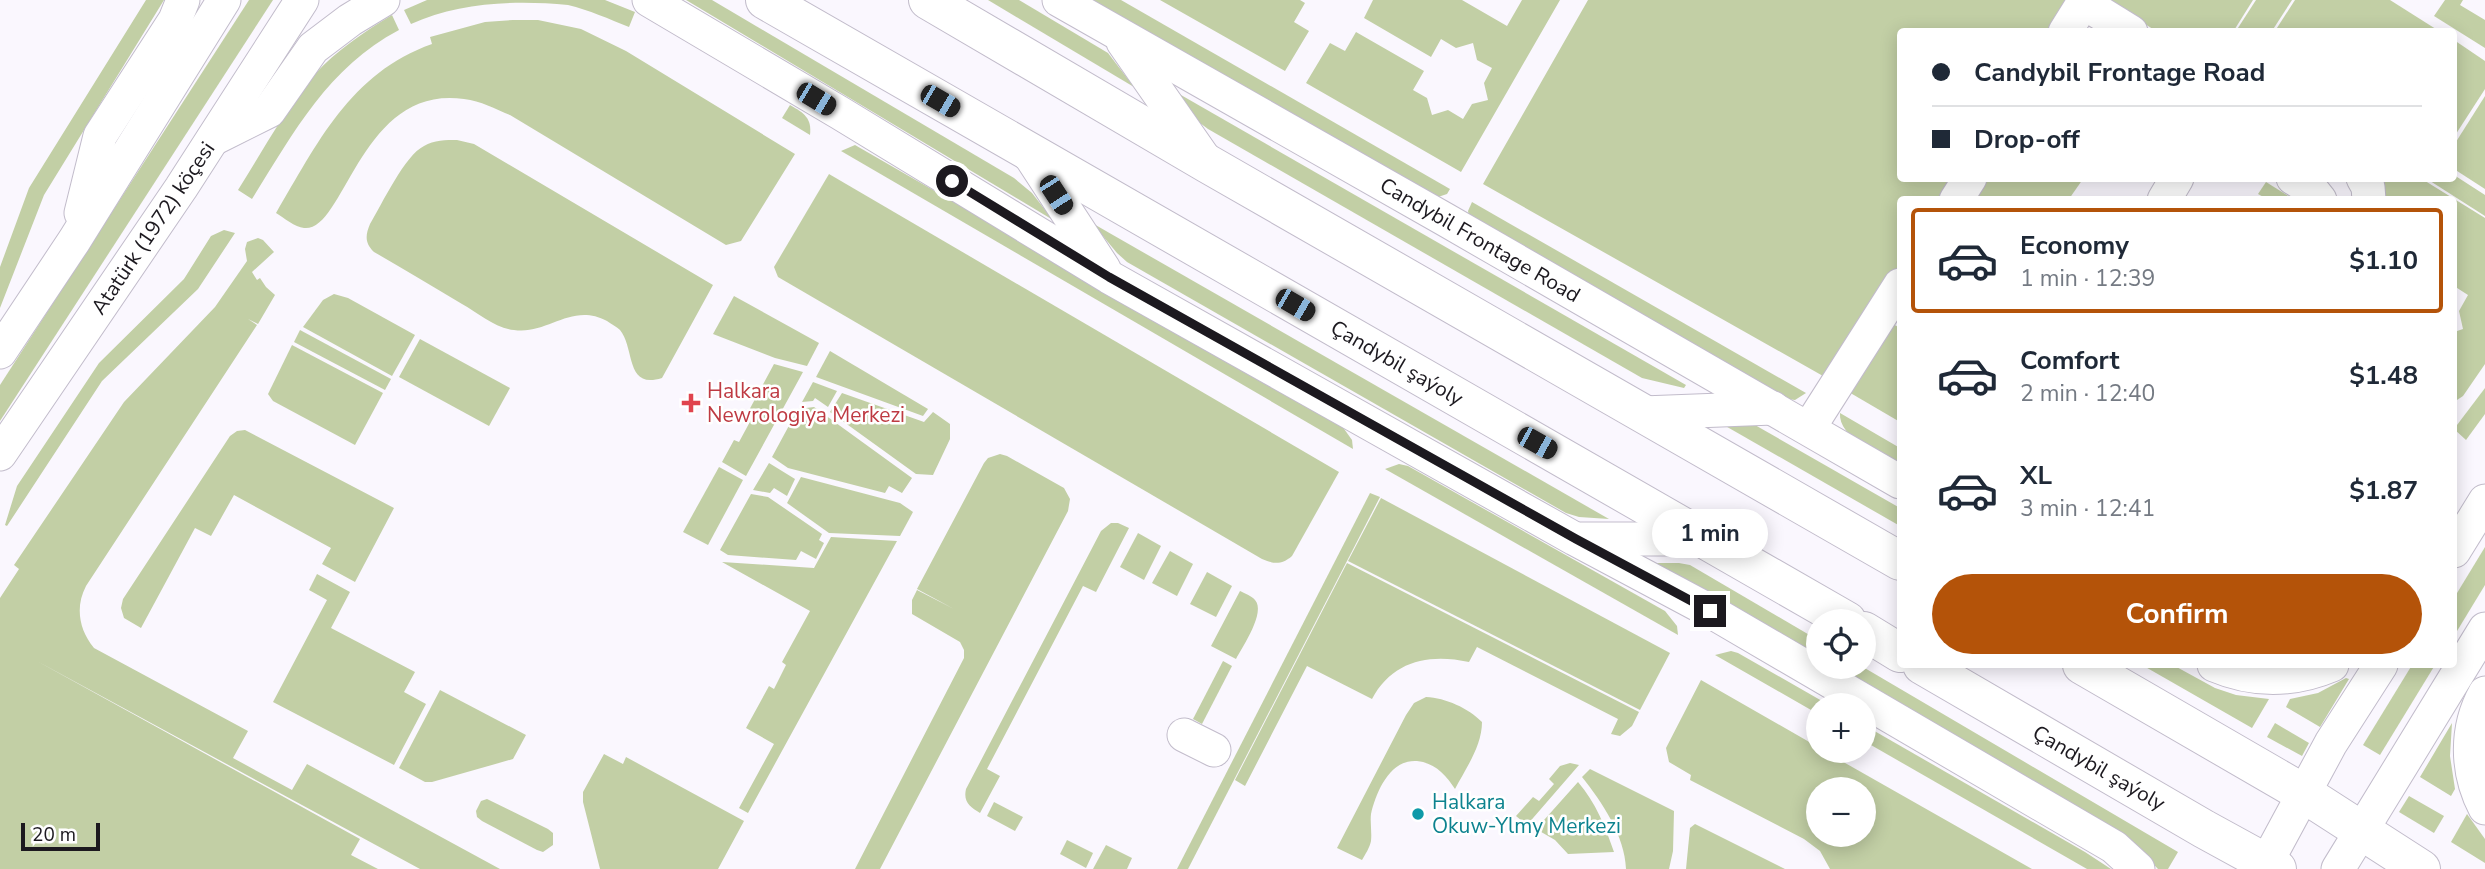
<!DOCTYPE html>
<html lang="en">
<head>
<meta charset="utf-8">
<style>
	body { margin:0; font-family:"Nunito Sans",sans-serif; background:#f6f6f7; color:#1f2937; height:100vh; display:flex; flex-direction:column; font-size:26px; white-space:nowrap }
	* { box-sizing:border-box; margin:0 }
	p { font-size:23px; color:#747a83 }
	.icon { flex:none; width:38px; height:38px; fill:none; stroke:currentColor; stroke-width:2; stroke-linecap:round; stroke-linejoin:round }
	.map { position:relative; flex:1; overflow:hidden }
	.details { position:absolute; left:1897px; top:196px; width:560px; height:472px; display:flex; flex-direction:column; background:#fff; border-radius:7px; box-shadow:0 4px 18px #0003 }
	.details>* { flex:none }
	.guide { position:absolute; left:1897px; top:28px; width:560px; height:154px; border-radius:7px; box-shadow:0 4px 18px #0003; display:grid; align-content:center; height:154px; padding:0 35px; background:#fff }
	.buttons { position:absolute; left:1806px; top:609px; display:grid; gap:14px }
	.buttons a { display:grid; place-items:center; width:70px; height:70px; border-radius:50%; background:#fff; box-shadow:0 4px 18px #0003; font-size:35px }
	.scale { position:absolute; left:21px; bottom:18px; width:79px; box-sizing:border-box; padding-left:7px; border:4px solid #1c191f; border-top:0; font-size:19px; line-height:24px; white-space:nowrap; color:#1c191f; -webkit-text-stroke:5px #fff; paint-order:stroke }
	.end { position:absolute; width:32px; height:32px; margin:-16px; border:9px solid #1c191f; background:#fff; box-shadow:0 0 0 4px #fff }
	.from { border-radius:50% }
	.bubble { position:absolute; height:49px; border-radius:24px; background:#fff; box-shadow:0 4px 18px #0003; font-size:23px; font-weight:700; line-height:49px; text-align:center }
	.car { position:absolute; width:21px; height:42px; margin:-21px -10px; border-radius:9px; box-shadow:0 0 5px 2px #0007; background:linear-gradient(#222 24%,#8ab4d8 0 40%,#222 0 76%,#8ab4d8 0 86%,#222 0) }
	.guide b { display:flex; align-items:center; gap:24px; height:66px; font-size:26px }
	.guide b+b { border-top:2px solid #e0e1e3 }
	.guide i { width:18px; height:18px; background:#1f2937 }
	ul { padding:12px 0 0; list-style:none }
	li { display:flex; align-items:center; gap:21px; height:105px; margin:0 14px 10px; padding:0 21px; border:4px solid transparent; border-radius:7px }
	li div { flex:1 }
	li b { display:block; font-size:26px }
	li em { font-style:normal; font-weight:700 }
	li.active { border-color:#b45309 }
	li>.icon { width:63px; height:63px; stroke-width:1.5 }
	.button { display:flex; gap:14px; margin-top:auto; padding:14px 35px }
	.button a { flex:1; height:80px; border-radius:42px; background:#b45309; color:#fff; font-size:28px; font-weight:700; line-height:80px; text-align:center }
	.map>svg:first-child { display:block }
	.green { fill:#c2cfa5; fill-rule:evenodd }
	.lines { fill:none; stroke-linecap:round; stroke-linejoin:round }
	.minor-casing { stroke:#c2bccb; stroke-width:35 }
	.major-casing { stroke:#c2bccb; stroke-width:40 }
	.minor { stroke:#fff; stroke-width:33 }
	.major { stroke:#fff; stroke-width:38 }
	.route { stroke:#1c191f; stroke-width:9 }
	.health-dot { fill:#e0444e; stroke:#fff; stroke-width:2.5 }
	.culture-dot { fill:#0f9aa8; stroke:#fff; stroke-width:2.5 }
	.labels { text-anchor:middle; dominant-baseline:central; stroke-width:5; stroke-linejoin:round; paint-order:stroke }
	.street-label { font-size:21px; fill:#1c191f; stroke:#fff }
	.health-label { font-size:21px; fill:#be3a42; stroke:#fff; text-anchor:start }
	.culture-label { font-size:21px; fill:#0d838f; stroke:#fff; text-anchor:start }
</style>
</head>
<body>
<div class="map">
<svg width="2485" height="869" viewBox="0 0 2485 869">
	<rect width="100%" height="100%" fill="#faf7fe"/>
	<g class="green">
		<polygon points="146,0 164,0 44,195 0,308 0,267 29,188"/>
		<polygon points="249,0 273,0 0,421 0,385"/>
		<path d="M427 0H605L635 12 629 27C609 19 589 10 568 5 516 0 459 2 411 24L404 10Z"/>
		<polygon points="686,0 712,0 1014,178 1032,193 1053,220"/>
		<polygon points="988,0 1019,0 1108,53 1134,87"/>
		<polygon points="1091,0 1121,0 1450,189 1447,194 1438,197"/>
		<polygon points="1160,0 1300,0 1305,3 1294,22 1309,31 1285,71"/>
		<polygon points="1373,0 1462,0 1507,26 1522,0 1560,0 1461,172 1306,83 1330,43 1345,51 1356,32 1424,71 1413,90 1427,98 1432,115 1448,110 1463,119 1472,104 1488,100 1484,83 1492,68 1477,60 1473,43 1456,48 1441,39 1431,57 1364,18"/>
		<polygon points="1588,0 2070,0 2050,31 1900,32 1900,178 1956,179 1942,199 1900,200 1900,265 1868,316 1823,376 1483,184"/>
		<polygon points="2107,0 2253,0 2233,32 2156,31"/>
		<polygon points="2256,0 2292,0 2272,31 2236,31"/>
		<polygon points="2295,0 2390,0 2439,31 2275,31"/>
		<polygon points="2445,0 2463,0 2460,5 2485,20 2485,48 2434,16"/>
		<path d="M392 15 399 30C327 68 293 134 252 199L238 190C262 152 285 109 315 74 336 51 365 31 392 15Z"/>
		<path d="M513 20H538L581 29 626 51 795 154 741 241 726 245 510 115C495 109 481 101 464 99 360 84 345 233 304 228 295 227 284 218 276 213 317 144 350 73 432 44L430 37 485 22Z"/>
		<polygon points="2454,40 2485,61 2485,89 2454,137"/>
		<polygon points="1174,91 1686,385 1684,388 1642,378 1208,129 1196,120"/>
		<polygon points="2485,96 2485,189 2454,169 2454,145"/>
		<path d="M790 105C804 113 812 118 810 135L782 118Z"/>
		<path d="M457 140 474 144 713 285 662 378C625 390 635 348 620 330 617 327 611 324 607 321 571 302 548 335 514 330 495 328 478 313 462 304 433 287 404 269 374 252 365 243 365 236 370 224 382 204 405 155 424 146 434 140 446 140 457 140Z"/>
		<polygon points="855,145 1342,426 1352,440 1353,449 841,151"/>
		<path d="M829 174 1339 472 1292 556C1282 565 1273 564 1262 559L778 277 774 267Z"/>
		<polygon points="2454,175 2485,195 2485,216 2427,179 2454,178"/>
		<polygon points="1984,179 2083,179 2069,199 1970,200"/>
		<polygon points="2382,179 2422,179 2485,218 2485,364 2463,396 2454,402 2454,332 2463,329 2459,311 2468,295 2454,286 2454,200 2384,199"/>
		<polygon points="2266,182 2293,199 2267,199 2258,194"/>
		<polygon points="1472,202 1806,393 1795,400 1788,399 1469,216 1468,211"/>
		<polygon points="1092,223 1609,519 1579,517 1566,513 1127,262 1117,253"/>
		<polygon points="224,230 235,233 198,289 102,381 7,526 5,525 17,486 99,363 184,279 211,236"/>
		<path d="M258 238 263 240 274 252 252 272 257 280 260 278 266 287 275 295 258 324 248 319 257 325 86 586C75 607 79 630 94 648L248 731 233 758 292 790 307 764 500 869H420L35 660 360 839 351 855 378 869H0V598L19 569 14 565 124 402 215 307 247 261 245 249 247 242Z"/>
		<polygon points="334,294 348,298 415,335 392,376 303,327 323,300"/>
		<polygon points="734,296 819,343 807,366 775,358 713,334"/>
		<polygon points="1893,324 1900,328 1900,422 1847,391"/>
		<polygon points="300,330 391,379 385,390 294,342"/>
		<polygon points="420,339 510,388 489,426 399,377"/>
		<polygon points="292,345 383,393 355,445 273,401 268,394"/>
		<polygon points="830,351 928,409 923,416 816,377"/>
		<polygon points="774,364 803,372 746,476 722,462 734,440 739,442 752,418 747,414"/>
		<polygon points="813,382 837,391 828,407 815,398 813,401 802,402"/>
		<polygon points="2485,388 2485,414 2466,440 2454,429"/>
		<polygon points="842,393 924,422 933,412 950,424 950,439 933,475 916,474 830,412"/>
		<polygon points="814,407 912,478 902,493 889,486 885,493 788,468 772,457 798,409"/>
		<path d="M1840 413 1900 448V465C1881 454 1838 438 1840 413Z"/>
		<polygon points="1715,420 1755,425 1900,508 1900,526"/>
		<polygon points="245,430 394,508 355,582 322,564 331,548 234,495 211,536 195,528 141,628 124,618 121,608 123,599 230,436 237,431"/>
		<polygon points="1000,454 1007,456 1064,488 1070,499 1068,511 880,869 855,869 964,658 964,650 960,642 912,614 912,600 917,590 954,609 917,589 984,463 988,458"/>
		<polygon points="769,463 795,479 787,496 774,488 770,493 753,490"/>
		<polygon points="1399,464 1408,466 1665,611 1677,626 1678,635 1385,469"/>
		<polygon points="719,467 743,480 708,545 683,532"/>
		<polygon points="801,477 900,503 913,512 900,536 829,533 787,503"/>
		<polygon points="1370,493 1380,497 1188,869 1177,869"/>
		<polygon points="751,494 768,497 822,534 819,540 824,543 816,559 801,551 796,560 728,555 720,550"/>
		<polygon points="1381,498 1670,653 1640,710 1348,561"/>
		<path d="M1111 523H1118L1129 528 1096 592 1083 586 987 769 1000 776 980 813C970 807 963 802 966 789L1101 531Z"/>
		<polygon points="1138,533 1161,546 1144,580 1120,567"/>
		<polygon points="831,537 897,541 748,813 739,808 774,744 746,728 769,686 774,689 786,665 782,662 810,611 722,562 814,568"/>
		<polygon points="2485,547 2485,585 2454,636 2454,598"/>
		<polygon points="1170,551 1193,564 1177,596 1152,583"/>
		<path d="M1347 563 1639 712 1632 726 1620 736 1611 734 1618 719 1477 647 1469 662C1429 653 1392 661 1372 699L1307 666 1245 786 1235 780Z"/>
		<polygon points="1656,563 1679,563 1690,565 1818,640 1818,658"/>
		<polygon points="1207,572 1232,586 1216,617 1190,604"/>
		<polygon points="317,574 350,592 331,628 415,672 404,692 426,704 394,765 273,702 327,600 309,590"/>
		<path d="M1240 591C1244 593 1252 596 1255 600 1266 612 1243 646 1236 659L1211 646Z"/>
		<polygon points="1731,651 1738,653 1829,705 1818,705 1818,714 1715,655"/>
		<polygon points="1223,661 1232,666 1202,724 1193,719"/>
		<polygon points="2142,665 2173,665 2215,688 2236,695 2269,699 2252,728"/>
		<polygon points="2412,665 2435,665 2380,755 2363,745"/>
		<polygon points="1833,667 1863,667 2178,852 2168,869 2158,869 2138,848"/>
		<polygon points="2346,678 2349,679 2320,727 2286,707 2290,699 2318,693"/>
		<path d="M1701 680 1818 747V751H1824L2032 869H1830L1820 851 1804 839 1690 780 1691 775 1669 762 1666 748ZM1864 789V835H1818V789Z"/>
		<polygon points="440,690 526,735 513,759 432,782 425,782 399,768"/>
		<path d="M1426 697C1446 698 1468 708 1482 722 1482 746 1466 768 1455 789 1446 775 1435 763 1417 761 1390 759 1376 792 1371 814 1370 823 1372 832 1371 841 1370 847 1365 855 1362 860L1337 848 1406 715 1414 703Z"/>
		<polygon points="2275,723 2309,743 2302,756 2267,737"/>
		<polygon points="2452,723 2450,756 2455,789 2451,796 2420,777"/>
		<polygon points="1864,725 2085,852 2111,869 2087,869 1864,741"/>
		<polygon points="604,754 623,764 626,757 744,821 718,869 600,869 583,802 583,792"/>
		<polygon points="1570,763 1579,765 1527,825 1516,816 1533,797 1539,801 1554,784 1549,779 1560,766"/>
		<path d="M1590 769 1674 811 1673 851 1669 869H1626C1625 836 1602 802 1582 777Z"/>
		<path d="M1578 782C1596 803 1605 826 1614 852L1568 854 1555 840 1536 829Z"/>
		<polygon points="2409,796 2444,816 2434,833 2399,812"/>
		<polygon points="487,799 548,829 553,833 553,845 543,852 537,850 482,821 477,817 476,811 481,801"/>
		<polygon points="994,802 1023,817 1015,831 987,816"/>
		<polygon points="2467,814 2485,839 2485,863 2451,842"/>
		<polygon points="1695,824 1785,869 1686,869 1690,828"/>
		<polygon points="1067,840 1093,853 1086,868 1060,854"/>
		<polygon points="1106,845 1132,858 1127,869 1093,869"/>
	</g>
	<g class="lines">
		<g class="minor-casing">
			<g id="minor">
				<polyline points="649,0 840,113 1109,277 1575,539 1710,611 2114,847 2138,869"/>
				<polyline points="1059,0 1446,220 1900,482"/>
				<polyline points="2084,3 2131,32"/>
				<polyline points="2065,32 2085,0"/>
				<polyline points="1123,42 1208,164"/>
				<polyline points="213,139 269,111 313,48 350,20 383,0"/>
				<polyline points="1029,154 1104,269"/>
				<polyline points="2293,178 2312,190 2320,200"/>
				<polyline points="2363,178 2368,187 2369,200"/>
				<polyline points="1956,200 1970,178"/>
				<polyline points="2164,200 2177,178"/>
				<polyline points="81,213 100,136 175,20 183,0"/>
				<polyline points="0,352 74,241 224,0"/>
				<polyline points="1643,413 1773,408"/>
				<polyline points="1809,428 1900,285"/>
				<polyline points="0,454 181,188 302,0"/>
				<polyline points="1581,539 1706,539"/>
				<polyline points="2454,551 2485,501"/>
				<path d="M2214 665C2254 682 2292 682 2332 665"/>
				<path d="M2485 693C2465 729 2466 772 2485 808"/>
				<polyline points="1184,735 1214,750"/>
				<polyline points="2263,869 2331,743 2381,665"/>
				<polyline points="2338,869 2485,629"/>
			</g>
		</g>
		<g class="major-casing">
			<g id="major">
				<polyline points="765,0 1847,621"/>
				<polyline points="928,0 1208,164 1900,561"/>
				<polyline points="1864,631 1900,653"/>
				<polyline points="1922,665 2204,829 2277,869"/>
				<polyline points="2082,665 2303,793 2421,869"/>
			</g>
		</g>
		<use href="#minor" class="minor"/>
		<use href="#major" class="major"/>
	</g>
	<g class="lines">
		<polyline class="route" points="952,181 1109,277 1576,539 1710,611"/>
	</g>
	<path class="health-dot" d="M687.5 392.5h7v7h7v7h-7v7h-7v-7h-7v-7h7z"/>
	<circle class="culture-dot" cx="1418" cy="814" r="7"/>
	<g class="labels">
		<g class="street-label">
			<text transform="translate(153 228) rotate(-56)">Atatürk (1972) köçesi</text>
			<text transform="translate(1480 240) rotate(30)">Candybil Frontage Road</text>
			<text transform="translate(1397 363) rotate(30)">Çandybil şaýoly</text>
			<text transform="translate(2099 768) rotate(30)">Çandybil şaýoly</text>
		</g>
		<g class="health-label">
			<text x="707" y="391">Halkara<tspan x="707" dy="24">Newrologiya Merkezi</tspan></text>
		</g>
		<g class="culture-label">
			<text x="1432" y="802">Halkara<tspan x="1432" dy="24">Okuw-Ylmy Merkezi</tspan></text>
		</g>
	</g>
</svg>
<div class="buttons">
<a><svg class="icon" aria-label="locate" viewBox="0 0 24 24"><circle cx="12" cy="12" r="6"/><path d="M12 2v4M12 18v4M2 12h4M18 12h4"/></svg></a>
<a>+</a>
<a>−</a>
</div>
<div class="scale">20 m</div>
<i class="end from" style="left:952px;top:181px"></i>
<i class="end" style="left:1710px;top:611px"></i>
<div class="bubble" style="left:1652px;top:509px;width:116px">1 min</div>
<i class="car" style="left:816px;top:99px;rotate:121deg"></i>
<i class="car" style="left:940px;top:101px;rotate:120deg"></i>
<i class="car" style="left:1056px;top:195px;rotate:147deg"></i>
<i class="car" style="left:1295px;top:305px;rotate:120deg"></i>
<i class="car" style="left:1537px;top:443px;rotate:119deg"></i>
<div class="guide">
<b><i class="from"></i>Candybil Frontage Road</b>
<b><i></i>Drop-off</b>
</div>
<section class="details">
<ul>
<li class="active"><svg class="icon" aria-label="car" viewBox="0 0 24 24"><path d="M5 17H2v-5l4-1 3-4h7l3 4 3 1v5h-3M9 17h6M6 11h13"/><circle cx="7" cy="17" r="2"/><circle cx="17" cy="17" r="2"/></svg><div><b>Economy</b><p>1 min · 12:39</p></div><em>$1.10</em></li>
<li><svg class="icon" aria-label="car" viewBox="0 0 24 24"><path d="M5 17H2v-5l4-1 3-4h7l3 4 3 1v5h-3M9 17h6M6 11h13"/><circle cx="7" cy="17" r="2"/><circle cx="17" cy="17" r="2"/></svg><div><b>Comfort</b><p>2 min · 12:40</p></div><em>$1.48</em></li>
<li><svg class="icon" aria-label="car" viewBox="0 0 24 24"><path d="M5 17H2v-5l4-1 3-4h7l3 4 3 1v5h-3M9 17h6M6 11h13"/><circle cx="7" cy="17" r="2"/><circle cx="17" cy="17" r="2"/></svg><div><b>XL</b><p>3 min · 12:41</p></div><em>$1.87</em></li>
</ul>
<div class="button"><a>Confirm</a></div>
</section>
</div>
</body>
</html>
